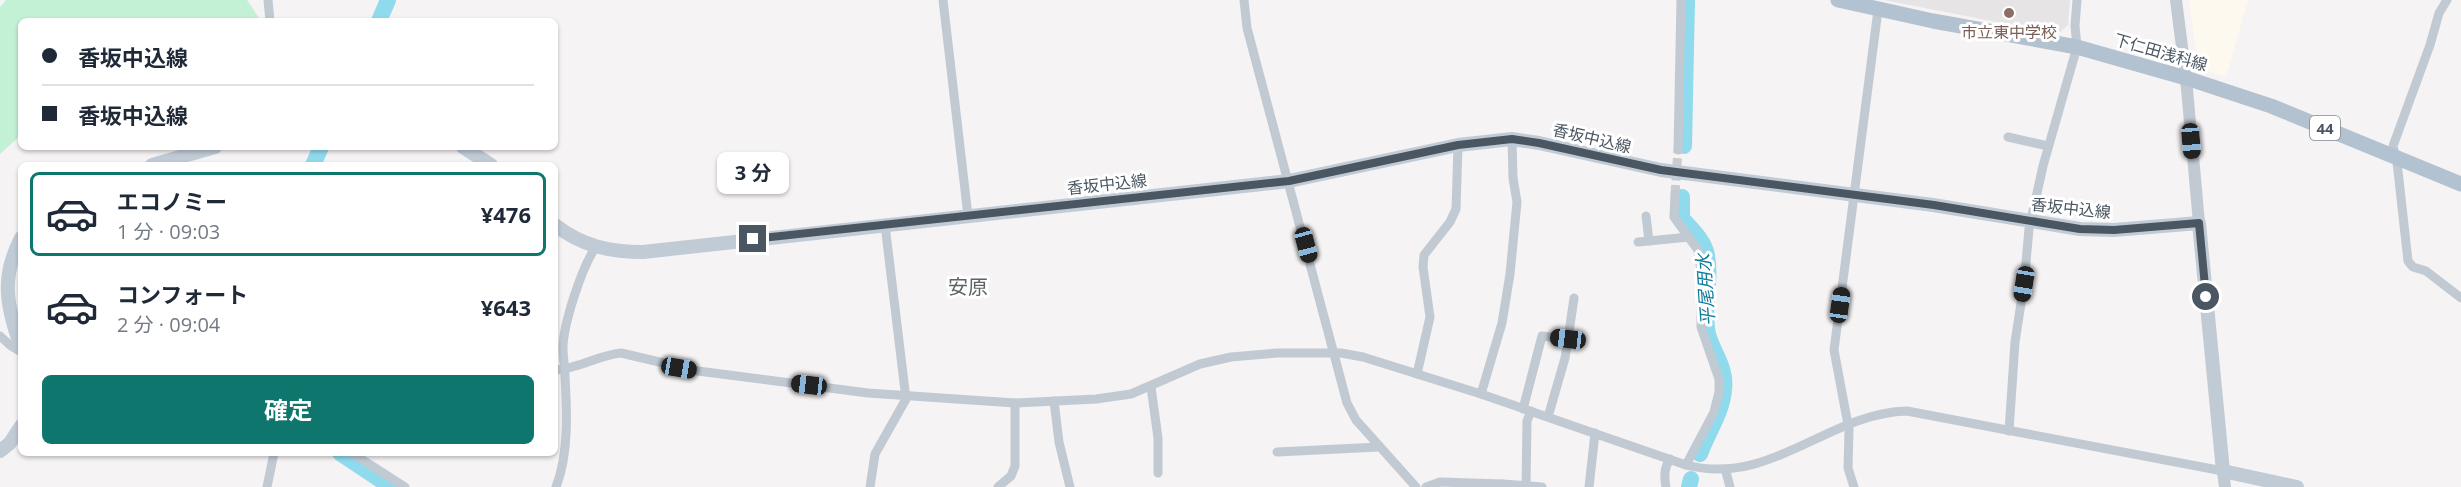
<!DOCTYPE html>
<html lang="ja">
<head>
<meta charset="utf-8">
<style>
	body { margin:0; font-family:"Open Sans","Noto Sans JP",sans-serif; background:#f2f2f3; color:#1f2937; height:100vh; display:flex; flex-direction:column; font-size:22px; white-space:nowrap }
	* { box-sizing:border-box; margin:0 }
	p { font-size:20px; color:#747a83 }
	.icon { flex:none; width:33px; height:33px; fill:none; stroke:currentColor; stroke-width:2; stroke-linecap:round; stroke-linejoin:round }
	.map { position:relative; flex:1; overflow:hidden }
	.sheet { position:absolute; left:18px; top:162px; width:540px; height:294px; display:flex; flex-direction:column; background:#fff; border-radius:9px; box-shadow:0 2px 4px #0004 }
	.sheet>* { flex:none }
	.hud { position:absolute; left:18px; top:18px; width:540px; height:132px; border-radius:9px; box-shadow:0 2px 4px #0004; display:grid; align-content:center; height:132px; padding:0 24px; background:#fff }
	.end { position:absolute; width:27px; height:27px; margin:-14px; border:8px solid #4a5661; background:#fff; box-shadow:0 0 0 3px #fff }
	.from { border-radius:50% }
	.bubble { position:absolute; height:42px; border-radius:9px; background:#fff; box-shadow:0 2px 4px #0004; font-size:20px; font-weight:700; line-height:42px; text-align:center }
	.car { position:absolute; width:18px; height:36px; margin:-18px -9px; border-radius:8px; box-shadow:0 0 4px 2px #0007; background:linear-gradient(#222 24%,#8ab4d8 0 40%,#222 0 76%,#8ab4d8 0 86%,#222 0) }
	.hud b { display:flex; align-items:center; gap:21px; height:57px; font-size:22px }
	.hud b+b { border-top:2px solid #e0e1e3 }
	.hud i { width:15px; height:15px; background:#1f2937 }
	ul { padding:10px 0 0; list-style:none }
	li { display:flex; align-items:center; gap:18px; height:84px; margin:0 12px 9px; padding:0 12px; border:3px solid transparent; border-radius:9px }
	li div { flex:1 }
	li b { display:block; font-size:22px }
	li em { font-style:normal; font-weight:700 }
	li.on { border-color:#0f766e }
	li>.icon { width:54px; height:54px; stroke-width:1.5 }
	.button { display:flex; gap:12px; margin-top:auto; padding:12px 24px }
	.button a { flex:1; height:69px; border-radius:9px; background:#0f766e; color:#fff; font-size:24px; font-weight:700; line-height:69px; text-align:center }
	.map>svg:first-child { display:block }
	.commercial { fill:#fdf9ef }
	.education { fill:#e6e4e5 }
	.green { fill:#c3f1d5 }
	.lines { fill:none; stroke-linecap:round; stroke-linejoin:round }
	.river { stroke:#90daee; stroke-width:16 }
	.minor-tunnel { stroke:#caccce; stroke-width:9; stroke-dasharray:9 4.5; stroke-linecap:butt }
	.minor { stroke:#c1cad2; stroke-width:9 }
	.tertiary { stroke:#c1cad2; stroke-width:12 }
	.secondary { stroke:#c1cbd6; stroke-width:14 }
	.primary { stroke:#b3c2d1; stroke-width:15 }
	.route { stroke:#4a5661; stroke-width:8 }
	.education-dot { fill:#8d6e63; stroke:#fff; stroke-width:2 }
	.labels { text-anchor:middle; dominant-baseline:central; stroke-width:6; stroke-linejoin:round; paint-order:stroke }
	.shield { fill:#fff; stroke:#808990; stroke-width:1.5 }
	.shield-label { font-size:15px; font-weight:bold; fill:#4a5661 }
	.education-label { font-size:16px; fill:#785e54; stroke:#fff }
	.street-label { font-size:16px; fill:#4a5661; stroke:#fff }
	.water-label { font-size:18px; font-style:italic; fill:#0c7c9b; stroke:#fff }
	.quarter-label { font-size:20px; fill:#5f6368; stroke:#fff }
</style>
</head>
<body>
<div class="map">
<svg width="2461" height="487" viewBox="0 0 2461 487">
	<rect width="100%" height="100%" fill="#f5f3f3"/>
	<polygon class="commercial" points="2189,0 2248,0 2226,77 2198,68"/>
	<polygon class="education" points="1884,0 2070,0 2068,25 2058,34"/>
	<polygon class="green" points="6,0 247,0 261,21 21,21 21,135 0,154 0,7"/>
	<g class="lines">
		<g class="river">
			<polyline points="379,21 388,0"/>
			<polyline points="1684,146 1687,0"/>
			<polyline points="313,165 321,147"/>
			<path d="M1682 197V218C1690 228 1702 238 1706 251 1713 278 1702 307 1708 334 1713 353 1727 367 1724 390 1722 413 1708 432 1700 454"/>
			<polyline points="340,453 391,487"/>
			<polyline points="1689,487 1691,479"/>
		</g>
		<polyline class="minor-tunnel" points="1675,194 1678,150"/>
		<g class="minor">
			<polyline points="268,0 270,21"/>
			<polyline points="943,0 968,216"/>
			<polyline points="1244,0 1247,28 1347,403 1356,420 1416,487"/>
			<polyline points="2447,0 2439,13 2430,45 2393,146 2397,162 2408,261 2413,267 2426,271 2461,298"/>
			<polyline points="2008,137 2048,146"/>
			<polyline points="1678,150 1681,0"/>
			<polyline points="1675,194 1674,217 1698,250 1701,271 1701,327 1719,379 1719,392 1714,412 1686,465"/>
			<polyline points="1646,216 1649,241"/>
			<polyline points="1638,242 1689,237"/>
			<polyline points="0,336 11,346 21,352"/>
			<path d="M555 370C579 369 598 355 621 353L698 371 868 393 1015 403 1096 399 1131 394 1200 364 1231 357 1277 353H1341L1363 357 1481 394 1686 465C1772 487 1827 413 1907 411L2223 471"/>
			<polyline points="1417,374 1430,317 1423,267 1424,255 1450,222 1456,209 1458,145"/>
			<polyline points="1151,387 1158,438 1158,473"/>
			<polyline points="1481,394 1502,323 1510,274 1517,202 1513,178 1512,139"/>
			<polyline points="1054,401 1059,442 1070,487"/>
			<polyline points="1523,409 1542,336 1568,339 1574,298"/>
			<polyline points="1548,417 1565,358 1568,339"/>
			<polyline points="2009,431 2015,342 2024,284 2029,229 2043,166 2077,47 2075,26 2077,0"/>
			<polyline points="1277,452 1379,447"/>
			<polyline points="352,453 405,487"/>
			<polyline points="1726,472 1730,487"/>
			<polyline points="1526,486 1527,421 1531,411"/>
			<polyline points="267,487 274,453"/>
			<path d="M556 487C569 454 567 411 565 376 565 367 563 358 563 348 563 325 582 266 596 247"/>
			<polyline points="870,487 875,454 906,399 885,225"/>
			<polyline points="998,487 1011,476 1015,466 1015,403"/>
			<polyline points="1426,487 1440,482 1503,484"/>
			<polyline points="1503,487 1503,484 1542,487"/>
			<polyline points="1589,487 1595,433"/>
			<path d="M1666 487C1664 476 1664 468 1670 459"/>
			<polyline points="1854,487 1848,468 1849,430 1834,350 1878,10"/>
		</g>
		<g class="tertiary">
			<polyline points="2176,0 2186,78 2199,223"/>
			<polyline points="2223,471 2225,487"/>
		</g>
		<g class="secondary">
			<polyline points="463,147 491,165"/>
			<polyline points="152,165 215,147"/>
			<path d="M555 225C582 246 610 252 643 252L1289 181 1458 145 1512 139 1539 143 1661 170 1933 205 2080 229 2114 230 2199 223 2223 471 2297 487"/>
			<path d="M21 238C0 279 7 305 21 348"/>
			<polyline points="0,451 10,443 21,426"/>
		</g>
		<polyline class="primary" points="1838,0 1933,21 2077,47 2186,78 2271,106 2461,184"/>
	</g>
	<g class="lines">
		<polyline class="route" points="753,239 1289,181 1458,145 1512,139 1539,143 1661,170 1934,205 2080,229 2114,230 2199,223 2206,297"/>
	</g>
	<circle class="education-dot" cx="2009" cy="13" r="6"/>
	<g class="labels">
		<rect class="shield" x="2310" y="116" width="30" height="24" rx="4.5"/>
		<g class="shield-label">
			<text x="2325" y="128">44</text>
		</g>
		<g class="education-label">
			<text x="2009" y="32">市立東中学校</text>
		</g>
		<g class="street-label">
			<text transform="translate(2161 52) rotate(16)">下仁田浅科線</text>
			<text transform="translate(1592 138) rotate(13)">香坂中込線</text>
			<text transform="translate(1107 184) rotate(-6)">香坂中込線</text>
			<text transform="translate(2071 208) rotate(6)">香坂中込線</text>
		</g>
		<g class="water-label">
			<text transform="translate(1705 290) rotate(-94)">平尾用水</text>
		</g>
		<g class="quarter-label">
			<text x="968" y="286">安原</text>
		</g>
	</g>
</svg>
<i class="end from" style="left:2206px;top:297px"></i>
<i class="end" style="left:753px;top:239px"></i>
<div class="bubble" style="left:717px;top:152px;width:72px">3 分</div>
<i class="car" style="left:2191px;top:141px;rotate:175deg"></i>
<i class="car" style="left:1306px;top:245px;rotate:165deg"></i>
<i class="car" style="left:2024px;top:284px;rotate:189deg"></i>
<i class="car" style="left:1840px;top:305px;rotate:8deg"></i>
<i class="car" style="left:1568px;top:339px;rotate:277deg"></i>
<i class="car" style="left:679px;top:368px;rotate:100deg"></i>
<i class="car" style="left:809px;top:385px;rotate:277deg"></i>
<div class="hud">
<b><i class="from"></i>香坂中込線</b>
<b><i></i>香坂中込線</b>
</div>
<section class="sheet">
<ul>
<li class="on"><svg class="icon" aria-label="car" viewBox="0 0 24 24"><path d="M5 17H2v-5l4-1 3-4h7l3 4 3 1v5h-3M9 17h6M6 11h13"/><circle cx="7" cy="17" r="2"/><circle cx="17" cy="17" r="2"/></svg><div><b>エコノミー</b><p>1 分 · 09:03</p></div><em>¥476</em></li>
<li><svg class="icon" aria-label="car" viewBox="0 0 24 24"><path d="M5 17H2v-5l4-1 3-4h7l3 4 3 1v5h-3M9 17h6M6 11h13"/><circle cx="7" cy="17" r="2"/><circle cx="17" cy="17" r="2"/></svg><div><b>コンフォート</b><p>2 分 · 09:04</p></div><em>¥643</em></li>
</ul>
<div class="button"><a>確定</a></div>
</section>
</div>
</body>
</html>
